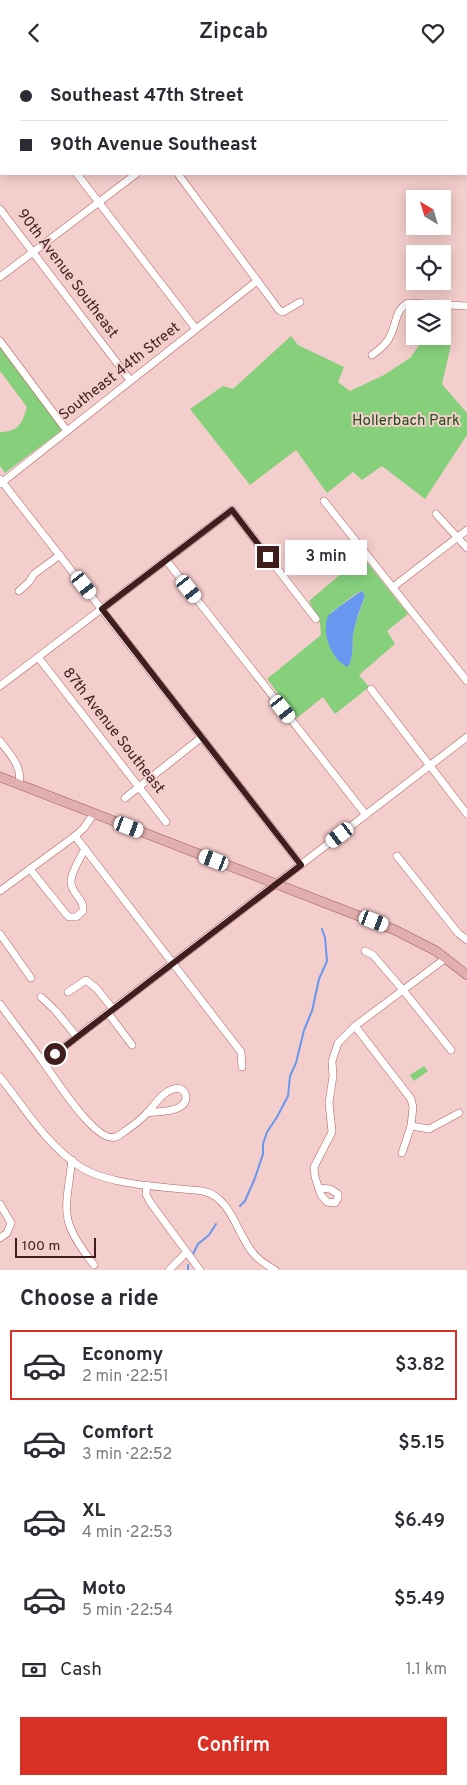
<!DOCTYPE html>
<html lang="en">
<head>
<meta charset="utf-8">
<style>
	body { margin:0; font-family:Overpass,sans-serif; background:#f7f7f7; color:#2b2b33; height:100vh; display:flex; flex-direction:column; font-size:19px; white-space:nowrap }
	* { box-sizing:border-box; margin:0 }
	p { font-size:16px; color:#7c7c81 }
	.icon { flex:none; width:28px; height:28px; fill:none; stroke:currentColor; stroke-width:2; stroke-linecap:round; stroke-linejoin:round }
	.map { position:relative; height:1205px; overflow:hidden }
	.drawer { display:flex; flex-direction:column; background:#fff; flex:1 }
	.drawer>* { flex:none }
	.hud { position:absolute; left:0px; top:0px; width:468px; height:110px; box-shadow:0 2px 12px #0003; display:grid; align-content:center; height:110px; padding:0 20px; background:#fff }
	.needle { width:32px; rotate:322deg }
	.buttons { position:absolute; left:406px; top:125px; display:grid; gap:10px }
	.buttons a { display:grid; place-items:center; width:45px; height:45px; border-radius:0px; background:#fff; box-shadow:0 2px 12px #0003; font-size:25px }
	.scale { position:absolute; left:15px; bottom:12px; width:81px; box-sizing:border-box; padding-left:5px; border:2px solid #411e1e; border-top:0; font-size:14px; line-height:18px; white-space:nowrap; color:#411e1e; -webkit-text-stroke:4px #f4cecc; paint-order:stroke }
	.end { position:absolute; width:22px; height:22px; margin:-11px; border:6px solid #411e1e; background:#fff; box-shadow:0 0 0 2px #fff }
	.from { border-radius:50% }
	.bubble { position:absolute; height:35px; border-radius:0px; background:#fff; box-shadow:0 2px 12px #0003; font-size:16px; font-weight:600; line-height:35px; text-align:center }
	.car { position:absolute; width:15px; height:30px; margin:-15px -8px; border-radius:6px; box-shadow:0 0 4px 1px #0007; background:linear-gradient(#fff 24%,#345 0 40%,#fff 0 76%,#345 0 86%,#fff 0) }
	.hud b { display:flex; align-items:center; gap:18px; height:48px; font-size:19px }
	.hud b+b { border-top:1px solid #e1e1e2 }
	.hud i { width:12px; height:12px; background:#2b2b33 }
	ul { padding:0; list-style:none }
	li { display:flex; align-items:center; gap:15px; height:70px; margin:0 10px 8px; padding:0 10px; border:2px solid transparent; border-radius:0px }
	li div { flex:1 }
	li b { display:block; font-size:19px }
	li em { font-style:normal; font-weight:600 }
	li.selected { border-color:#d93025 }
	li>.icon { width:45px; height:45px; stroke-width:1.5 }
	h2 { padding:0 20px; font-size:22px; line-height:60px }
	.pay { display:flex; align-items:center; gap:12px; height:55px; padding:0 20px; font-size:19px }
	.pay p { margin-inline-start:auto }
	.button { display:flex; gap:10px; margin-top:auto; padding:10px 20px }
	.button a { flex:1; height:58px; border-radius:0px; background:#d93025; color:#fff; font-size:20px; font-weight:600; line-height:58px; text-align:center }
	header { display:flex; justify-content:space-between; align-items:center; height:65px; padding:0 20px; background:#fff; font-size:22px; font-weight:600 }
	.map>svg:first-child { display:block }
	.green { fill:#86d07c; fill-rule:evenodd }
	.water { fill:#6797ef }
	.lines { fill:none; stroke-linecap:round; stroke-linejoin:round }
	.stream { stroke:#6797ef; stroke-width:2 }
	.minor-casing { stroke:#b3605f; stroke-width:8 }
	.major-casing { stroke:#9c5958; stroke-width:10 }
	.minor { stroke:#fff; stroke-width:7 }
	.major { stroke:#e1afae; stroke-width:9 }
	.route { stroke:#411e1e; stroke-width:6 }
	.labels { text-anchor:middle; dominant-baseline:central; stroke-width:4; stroke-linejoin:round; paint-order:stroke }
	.street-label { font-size:15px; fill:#411e1e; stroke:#f4cecc }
	.park-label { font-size:15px; fill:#1d5017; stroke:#f4cecc }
</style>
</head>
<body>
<header><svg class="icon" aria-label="back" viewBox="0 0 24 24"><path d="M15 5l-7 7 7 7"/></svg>Zipcab<svg class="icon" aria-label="heart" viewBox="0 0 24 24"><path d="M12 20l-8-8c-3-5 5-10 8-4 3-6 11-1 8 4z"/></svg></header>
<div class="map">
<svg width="467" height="1205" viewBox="0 0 467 1205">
	<rect width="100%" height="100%" fill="#f4cecc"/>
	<g class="green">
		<polygon points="291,271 298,280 344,302 338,317 350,326 384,310 410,293 426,271 435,271 451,280 442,319 467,348 467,370 425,434 382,401 362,415 353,407 327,428 296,385 250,420 190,344 223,321 233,324"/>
		<path d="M0 282 62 365 5 408 0 401V367C19 367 22 358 27 342L0 306Z"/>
		<path d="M362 491 408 549 387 566 395 579 359 610 369 622 335 649 323 632 297 653 267 614 321 570 320 558 309 536ZM362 526 365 531C361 544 355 557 353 570 352 582 354 591 348 602 325 580 326 577 331 547 342 541 351 530 362 526Z"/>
		<polygon points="424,1001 428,1006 414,1016 410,1010"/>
	</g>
	<path class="water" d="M362 526 365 531C360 544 355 557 353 570 352 582 354 591 348 602 332 596 321 568 328 551 330 548 358 528 362 526Z"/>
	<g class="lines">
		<g class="stream">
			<polyline points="240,1141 245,1136 255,1113 263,1089 263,1079 267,1067 277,1052 288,1031 290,1011 296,998 304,965 312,946 319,914 327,896 325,873 322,864"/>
			<polyline points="193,1189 198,1179 209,1170 216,1159"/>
			<polyline points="188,1205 188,1200"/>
		</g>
		<g class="minor-casing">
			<g id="minor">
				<polyline points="94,0 95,1"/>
				<polyline points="176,0 177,1"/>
				<polyline points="441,0 441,1"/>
				<polyline points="10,1 11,0"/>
				<polyline points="198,1 199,0"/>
				<polyline points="0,10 1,11"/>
				<polyline points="466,20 467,20"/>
				<polyline points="466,65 467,65"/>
				<polyline points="77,109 196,264"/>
				<polyline points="178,109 279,245 283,247 300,237"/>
				<polyline points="0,144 130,315"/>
				<polyline points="0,212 136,109"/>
				<polyline points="0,276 67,366"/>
				<path d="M372 290C380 284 388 278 391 269 397 257 395 245 408 238L467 241"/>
				<polyline points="0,414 301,800"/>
				<polyline points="0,419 257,216"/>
				<polyline points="324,436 467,616"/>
				<polyline points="436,449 467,483"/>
				<polyline points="166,495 366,750"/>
				<polyline points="393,522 467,465"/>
				<polyline points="19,526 29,517 34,509 60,490"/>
				<polyline points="38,592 166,757"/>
				<polyline points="0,621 232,445 316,554"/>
				<polyline points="371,624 467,749"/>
				<path d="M0 676C10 689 23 702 19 720"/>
				<polyline points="125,733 202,672"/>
				<polyline points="75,771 241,987 242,1002"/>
				<polyline points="397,791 458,868 467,875"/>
				<path d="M30 804 66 849 69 852H76L83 846C85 834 71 829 71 817 71 807 80 793 85 784"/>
				<polyline points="0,826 75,771 84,763 94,748"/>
				<polyline points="0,869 31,913"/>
				<polyline points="365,886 373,890 403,925 451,985"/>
				<polyline points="68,927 86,915 97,924 113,944"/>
				<polyline points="41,932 55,945 77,972"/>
				<path d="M0 939C14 959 29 977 43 997 54 1011 98 1084 118 1071 127 1065 140 1056 148 1047 157 1037 164 1024 179 1023 183 1025 186 1028 186 1032 186 1048 158 1046 147 1048"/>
				<polyline points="108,948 132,980"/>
				<polyline points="355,961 411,1034 413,1042 411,1061"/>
				<polyline points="44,997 467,672"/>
				<path d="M0 1012C24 1042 46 1079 79 1101 108 1121 168 1122 203 1126 231 1132 237 1169 253 1188 259 1196 267 1200 275 1205"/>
				<polyline points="402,1088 411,1061 429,1064 459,1048"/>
				<path d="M72 1095C65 1149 59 1155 94 1200"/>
				<polyline points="147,1120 146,1129 150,1137 200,1205"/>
				<polyline points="320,1123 330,1124 338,1129 338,1133 335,1138 327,1137 321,1130 315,1112 314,1102 332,1067 329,1038 333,1011 332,996 338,978 355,961 446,893"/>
				<polyline points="0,1139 11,1158 7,1168 0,1173"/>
				<polyline points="169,1205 186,1188"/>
			</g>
		</g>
		<g class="major-casing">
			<polyline id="major" points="0,712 395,865 436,886 467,910"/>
		</g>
		<use href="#minor" class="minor"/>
		<use href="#major" class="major"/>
	</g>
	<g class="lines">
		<polyline class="route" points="55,989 301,800 102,544 232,445 268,492"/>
	</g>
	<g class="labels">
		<g class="street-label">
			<text transform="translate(67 209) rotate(53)">90th Avenue Southeast</text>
			<text transform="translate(120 307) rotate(-38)">Southeast 44th Street</text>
			<text transform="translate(113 666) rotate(52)">87th Avenue Southeast</text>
		</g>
		<g class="park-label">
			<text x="406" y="356">Hollerbach Park</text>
		</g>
	</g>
</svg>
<div class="buttons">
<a><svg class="needle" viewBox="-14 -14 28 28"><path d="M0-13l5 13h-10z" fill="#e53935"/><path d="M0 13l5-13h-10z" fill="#7c7c81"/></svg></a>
<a><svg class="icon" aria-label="locate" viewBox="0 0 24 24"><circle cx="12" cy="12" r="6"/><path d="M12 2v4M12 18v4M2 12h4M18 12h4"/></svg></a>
<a><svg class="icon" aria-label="layers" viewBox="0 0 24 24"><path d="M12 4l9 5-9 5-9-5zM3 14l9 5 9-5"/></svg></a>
</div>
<div class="scale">100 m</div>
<i class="end from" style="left:55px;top:989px"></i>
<i class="end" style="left:268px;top:492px"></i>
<div class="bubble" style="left:285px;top:475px;width:82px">3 min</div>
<i class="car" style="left:84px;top:520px;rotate:142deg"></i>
<i class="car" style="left:189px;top:524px;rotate:142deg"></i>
<i class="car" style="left:283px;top:644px;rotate:142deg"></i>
<i class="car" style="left:129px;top:762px;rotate:111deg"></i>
<i class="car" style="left:340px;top:770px;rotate:232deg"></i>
<i class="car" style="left:214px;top:795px;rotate:291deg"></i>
<i class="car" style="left:374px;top:856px;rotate:111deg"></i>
<div class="hud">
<b><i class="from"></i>Southeast 47th Street</b>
<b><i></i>90th Avenue Southeast</b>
</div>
</div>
<section class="drawer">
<h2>Choose a ride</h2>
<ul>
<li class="selected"><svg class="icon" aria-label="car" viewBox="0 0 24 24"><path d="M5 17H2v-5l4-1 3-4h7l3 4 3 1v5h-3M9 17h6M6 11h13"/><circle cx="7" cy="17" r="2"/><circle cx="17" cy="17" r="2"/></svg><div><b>Economy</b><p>2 min · 22:51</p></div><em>$3.82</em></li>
<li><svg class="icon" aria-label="car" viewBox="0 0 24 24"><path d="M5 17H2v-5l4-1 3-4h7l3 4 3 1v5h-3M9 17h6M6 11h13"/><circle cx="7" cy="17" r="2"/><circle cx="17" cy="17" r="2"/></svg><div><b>Comfort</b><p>3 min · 22:52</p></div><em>$5.15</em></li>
<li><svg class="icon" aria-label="car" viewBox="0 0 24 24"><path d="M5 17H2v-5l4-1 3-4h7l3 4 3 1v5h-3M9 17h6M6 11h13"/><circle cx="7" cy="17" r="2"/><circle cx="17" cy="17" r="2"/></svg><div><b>XL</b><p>4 min · 22:53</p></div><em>$6.49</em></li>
<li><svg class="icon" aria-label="car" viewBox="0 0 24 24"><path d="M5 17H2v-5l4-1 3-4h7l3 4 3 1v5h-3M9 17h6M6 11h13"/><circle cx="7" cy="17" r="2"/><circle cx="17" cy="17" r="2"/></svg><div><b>Moto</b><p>5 min · 22:54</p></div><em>$5.49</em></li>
</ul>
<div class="pay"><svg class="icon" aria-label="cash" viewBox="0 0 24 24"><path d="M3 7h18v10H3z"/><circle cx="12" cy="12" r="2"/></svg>Cash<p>1.1 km</p></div>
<div class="button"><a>Confirm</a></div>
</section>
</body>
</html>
